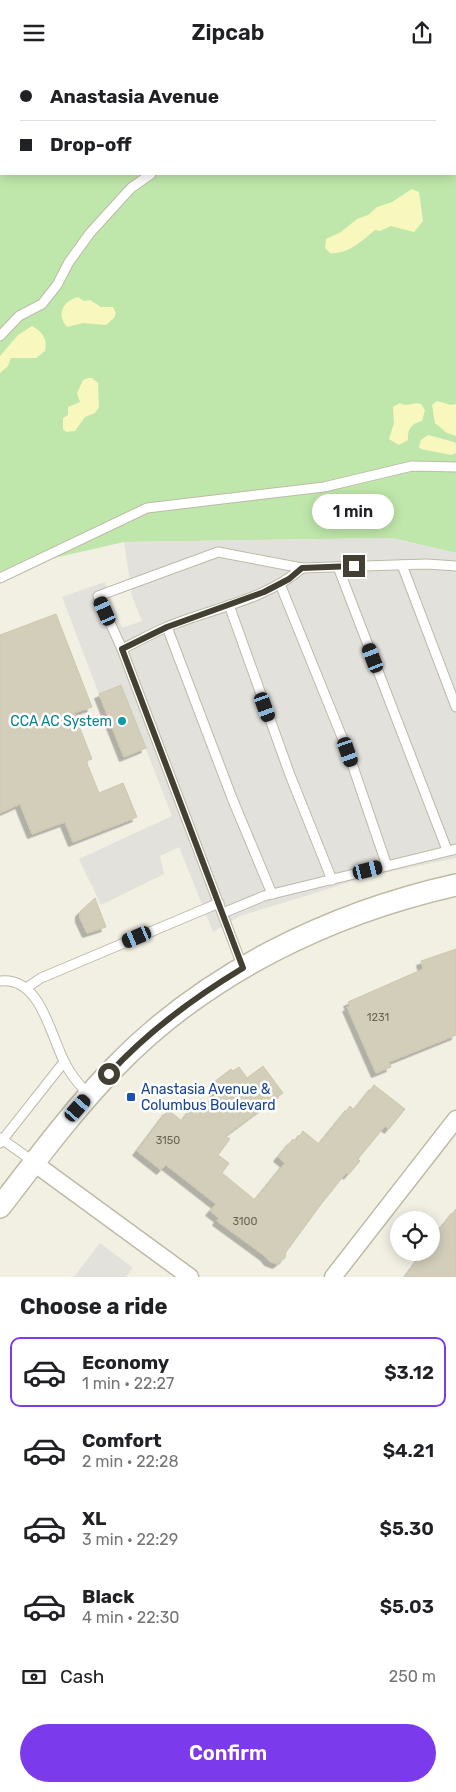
<!DOCTYPE html>
<html lang="en">
<head>
<meta charset="utf-8">
<style>
	body { margin:0; font-family:Rubik,sans-serif; background:#f6f6f6; color:#202124; height:100vh; display:flex; flex-direction:column; font-size:19px; white-space:nowrap }
	* { box-sizing:border-box; margin:0 }
	p { font-size:16px; color:#757577 }
	.icon { flex:none; width:28px; height:28px; fill:none; stroke:currentColor; stroke-width:2; stroke-linecap:round; stroke-linejoin:round }
	.map { position:relative; height:1212px; overflow:hidden }
	.panel { display:flex; flex-direction:column; background:#fff; flex:1 }
	.panel>* { flex:none }
	.top-card { position:absolute; left:0px; top:0px; width:456px; height:110px; box-shadow:0 2px 12px #0003; display:grid; align-content:center; height:110px; padding:0 20px; background:#fff }
	.buttons { position:absolute; left:390px; top:1146px; display:grid; gap:10px }
	.buttons a { display:grid; place-items:center; width:50px; height:50px; border-radius:50%; background:#fff; box-shadow:0 2px 12px #0003; font-size:25px }
	.end { position:absolute; width:22px; height:22px; margin:-11px; border:6px solid #434033; background:#fff; box-shadow:0 0 0 2px #fff }
	.from { border-radius:50% }
	.bubble { position:absolute; height:35px; border-radius:18px; background:#fff; box-shadow:0 2px 12px #0003; font-size:16px; font-weight:600; line-height:35px; text-align:center }
	.car { position:absolute; width:15px; height:30px; margin:-15px -8px; border-radius:6px; box-shadow:0 0 4px 1px #0007; background:linear-gradient(#222 24%,#8ab4d8 0 40%,#222 0 76%,#8ab4d8 0 86%,#222 0) }
	.top-card b { display:flex; align-items:center; gap:18px; height:48px; font-size:19px }
	.top-card b+b { border-top:1px solid #e0e0e0 }
	.top-card i { width:12px; height:12px; background:#202124 }
	ul { padding:0; list-style:none }
	li { display:flex; align-items:center; gap:15px; height:70px; margin:0 10px 8px; padding:0 10px; border:2px solid transparent; border-radius:10px }
	li div { flex:1 }
	li b { display:block; font-size:19px }
	li em { font-style:normal; font-weight:600 }
	li.active { border-color:#7c3aed }
	li>.icon { width:45px; height:45px; stroke-width:1.5 }
	h2 { padding:0 20px; font-size:22px; line-height:60px }
	.pay { display:flex; align-items:center; gap:12px; height:55px; padding:0 20px; font-size:19px }
	.pay p { margin-inline-start:auto }
	.action { display:flex; gap:10px; margin-top:auto; padding:10px 20px }
	.action a { flex:1; height:58px; border-radius:30px; background:#7c3aed; color:#fff; font-size:20px; font-weight:600; line-height:58px; text-align:center }
	header { display:flex; justify-content:space-between; align-items:center; height:65px; padding:0 20px; background:#fff; font-size:22px; font-weight:600 }
	.map>svg:first-child { display:block }
	.green { fill:#c0e7ab; fill-rule:evenodd }
	.sand { fill:#f8f7bd }
	.parking { fill:#e2e1dc }
	.building { fill:#d3ceb9; stroke:#cec7ac; filter:url(#shadow) }
	.lines { fill:none; stroke-linecap:round; stroke-linejoin:round }
	.service-casing { stroke:#bdbaa6; stroke-width:11 }
	.minor-casing { stroke:#bdbaa6; stroke-width:19 }
	.tertiary-casing { stroke:#bdbaa6; stroke-width:24 }
	.service { stroke:#fff; stroke-width:9 }
	.minor { stroke:#fff; stroke-width:16 }
	.tertiary { stroke:#fff; stroke-width:21 }
	.route { stroke:#434033; stroke-width:6 }
	.culture-dot { fill:#0f9aa8; stroke:#fff; stroke-width:2 }
	.transit-dot { fill:#1a4fb4; stroke:#fff; stroke-width:2 }
	.labels { text-anchor:middle; dominant-baseline:central; stroke-width:5; stroke-linejoin:round; paint-order:stroke }
	.number-label { font-size:11px; fill:#676454 }
	.culture-label { font-size:14px; fill:#0d838f; stroke:#fff; text-anchor:end }
	.transit-label { font-size:14px; fill:#164399; stroke:#fff; text-anchor:start }
</style>
</head>
<body>
<header><svg class="icon" aria-label="menu" viewBox="0 0 24 24"><path d="M4 6h16M4 12h16M4 18h16"/></svg>Zipcab<svg class="icon" aria-label="share" viewBox="0 0 24 24"><path d="M12 15V3M7 8l5-5 5 5M5 13v7h14v-7"/></svg></header>
<div class="map">
<svg width="456" height="1212" viewBox="0 0 456 1212">
	<defs>
		<filter id="shadow"><feDropShadow dx="-4.5" dy="4.5" stdDeviation="0" flood-color="#0004"/></filter>
	</defs>
	<rect width="100%" height="100%" fill="#f2f0e3"/>
	<path class="green" d="M0 0H456V488L392 473 124 477 19 501 0 509ZM1 1H455V109H1Z"/>
	<g class="sand">
		<path d="M412 124 419 127 423 156 414 167 391 161 380 166 375 165C362 176 347 190 330 188L325 183 326 174 341 167 357 154 368 150 377 142 392 137Z"/>
		<path d="M78 232 84 236 90 235 101 242H113L116 248 114 253 106 260 83 258 67 262C56 249 63 236 78 232Z"/>
		<path d="M32 261C42 267 48 273 45 286L36 293H11L8 301 0 308V291L18 270Z"/>
		<polygon points="88,313 92,313 98,318 99,342 95,348 85,352 75,366 66,367 63,364 63,353 68,350 68,342 80,337 77,328 83,315"/>
		<polygon points="437,336 451,340 456,339 456,371 447,368 435,358 432,340"/>
		<path d="M400 338C407 343 413 336 421 339L425 345 422 356C412 358 407 364 408 375L399 380 389 374 394 358 393 342Z"/>
		<polygon points="428,370 454,377 456,379 456,388 451,390 421,384 419,382 421,375"/>
	</g>
	<g class="parking">
		<polygon points="392,473 456,488 456,793 370,811 240,851 213,867 179,782 160,791 164,809 101,840 79,794 172,751 121,620 99,629 62,532 105,517 122,563 142,556 132,531 124,477"/>
		<polygon points="100,1178 133,1203 126,1212 74,1212"/>
	</g>
	<g class="building">
		<polygon points="56,549 92,642 74,648 92,694 86,696 99,728 123,718 137,752 73,777 65,757 32,769 20,739 0,748 0,570"/>
		<polygon points="121,620 146,683 124,692 99,629"/>
		<polygon points="95,833 106,862 87,868 80,853 80,847"/>
		<polygon points="456,884 456,970 389,997 391,1002 376,1008 347,942 350,941 348,937 423,904 421,896"/>
		<polygon points="263,1001 283,1028 225,1071 230,1074 218,1090 229,1098 222,1108 255,1135 285,1098 278,1092 293,1074 296,1076 303,1066 319,1079 350,1041 354,1045 374,1020 405,1044 389,1064 385,1061 358,1094 360,1096 348,1110 346,1108 322,1138 286,1187 285,1193 277,1199 269,1196 265,1191 217,1156 219,1153 210,1146 216,1139 166,1100 161,1105 137,1086 168,1045 182,1056 191,1044 195,1047 216,1030 212,1024 217,1021 214,1017 231,1004 233,1006 239,1002 247,1013"/>
		<polygon points="456,1144 456,1212 405,1212 423,1188 431,1188 431,1157 440,1164"/>
	</g>
	<g class="lines">
		<g class="service-casing">
			<g id="service">
				<polyline points="184,1 184,0"/>
				<polyline points="0,271 19,251 42,239 57,220 69,197 90,168 131,123 151,109"/>
				<polyline points="402,500 456,642"/>
				<polyline points="338,502 447,785"/>
				<polyline points="0,513 147,443 324,422 412,401 456,402"/>
				<polyline points="280,519 348,687 387,801"/>
				<polyline points="229,540 290,710 332,815"/>
				<polyline points="167,562 232,733 272,829"/>
				<path d="M122 584C137 577 152 568 167 562 212 543 264 536 302 503"/>
				<polyline points="223,848 264,831 456,784"/>
				<polyline points="243,903 122,584 98,531 218,487 302,503 427,499 456,501"/>
				<path d="M0 916C40 911 50 969 64 996 70 1009 79 1020 89 1030"/>
				<polyline points="26,923 41,913 219,838"/>
				<polyline points="0,1073 34,1097"/>
				<polyline points="0,1078 64,997"/>
			</g>
		</g>
		<g class="minor-casing">
			<g id="minor">
				<polyline points="34,1098 190,1212"/>
				<polyline points="333,1212 456,1054"/>
			</g>
		</g>
		<g class="tertiary-casing">
			<path id="tertiary" d="M0 1142C37 1094 73 1045 116 1001 206 908 331 848 456 820"/>
		</g>
		<use href="#service" class="service"/>
		<use href="#minor" class="minor"/>
		<use href="#tertiary" class="tertiary"/>
	</g>
	<g class="lines">
		<path class="route" d="M109 1009C147 967 195 932 243 903L122 584 167 562 264 527 289 514 302 503 354 501"/>
	</g>
	<circle class="culture-dot" cx="122" cy="656" r="5"/>
	<rect class="transit-dot" x="126" y="1027" width="10" height="10" rx="2.5"/>
	<g class="labels">
		<g class="number-label">
			<text x="378" y="952">1231</text>
			<text x="168" y="1075">3150</text>
			<text x="245" y="1156">3100</text>
		</g>
		<g class="culture-label">
			<text x="112" y="656">CCA AC System</text>
		</g>
		<g class="transit-label">
			<text x="141" y="1024">Anastasia Avenue &amp;<tspan x="141" dy="16">Columbus Boulevard</tspan></text>
		</g>
	</g>
</svg>
<div class="buttons">
<a><svg class="icon" aria-label="locate" viewBox="0 0 24 24"><circle cx="12" cy="12" r="6"/><path d="M12 2v4M12 18v4M2 12h4M18 12h4"/></svg></a>
</div>
<i class="end from" style="left:109px;top:1009px"></i>
<i class="end" style="left:354px;top:501px"></i>
<div class="bubble" style="left:312px;top:429px;width:82px">1 min</div>
<i class="car" style="left:105px;top:546px;rotate:336deg"></i>
<i class="car" style="left:373px;top:593px;rotate:339deg"></i>
<i class="car" style="left:265px;top:642px;rotate:160deg"></i>
<i class="car" style="left:348px;top:687px;rotate:161deg"></i>
<i class="car" style="left:368px;top:805px;rotate:76deg"></i>
<i class="car" style="left:137px;top:872px;rotate:247deg"></i>
<i class="car" style="left:78px;top:1043px;rotate:41deg"></i>
<div class="top-card">
<b><i class="from"></i>Anastasia Avenue</b>
<b><i></i>Drop-off</b>
</div>
</div>
<section class="panel">
<h2>Choose a ride</h2>
<ul>
<li class="active"><svg class="icon" aria-label="car" viewBox="0 0 24 24"><path d="M5 17H2v-5l4-1 3-4h7l3 4 3 1v5h-3M9 17h6M6 11h13"/><circle cx="7" cy="17" r="2"/><circle cx="17" cy="17" r="2"/></svg><div><b>Economy</b><p>1 min · 22:27</p></div><em>$3.12</em></li>
<li><svg class="icon" aria-label="car" viewBox="0 0 24 24"><path d="M5 17H2v-5l4-1 3-4h7l3 4 3 1v5h-3M9 17h6M6 11h13"/><circle cx="7" cy="17" r="2"/><circle cx="17" cy="17" r="2"/></svg><div><b>Comfort</b><p>2 min · 22:28</p></div><em>$4.21</em></li>
<li><svg class="icon" aria-label="car" viewBox="0 0 24 24"><path d="M5 17H2v-5l4-1 3-4h7l3 4 3 1v5h-3M9 17h6M6 11h13"/><circle cx="7" cy="17" r="2"/><circle cx="17" cy="17" r="2"/></svg><div><b>XL</b><p>3 min · 22:29</p></div><em>$5.30</em></li>
<li><svg class="icon" aria-label="car" viewBox="0 0 24 24"><path d="M5 17H2v-5l4-1 3-4h7l3 4 3 1v5h-3M9 17h6M6 11h13"/><circle cx="7" cy="17" r="2"/><circle cx="17" cy="17" r="2"/></svg><div><b>Black</b><p>4 min · 22:30</p></div><em>$5.03</em></li>
</ul>
<div class="pay"><svg class="icon" aria-label="cash" viewBox="0 0 24 24"><path d="M3 7h18v10H3z"/><circle cx="12" cy="12" r="2"/></svg>Cash<p>250 m</p></div>
<div class="action"><a>Confirm</a></div>
</section>
</body>
</html>
